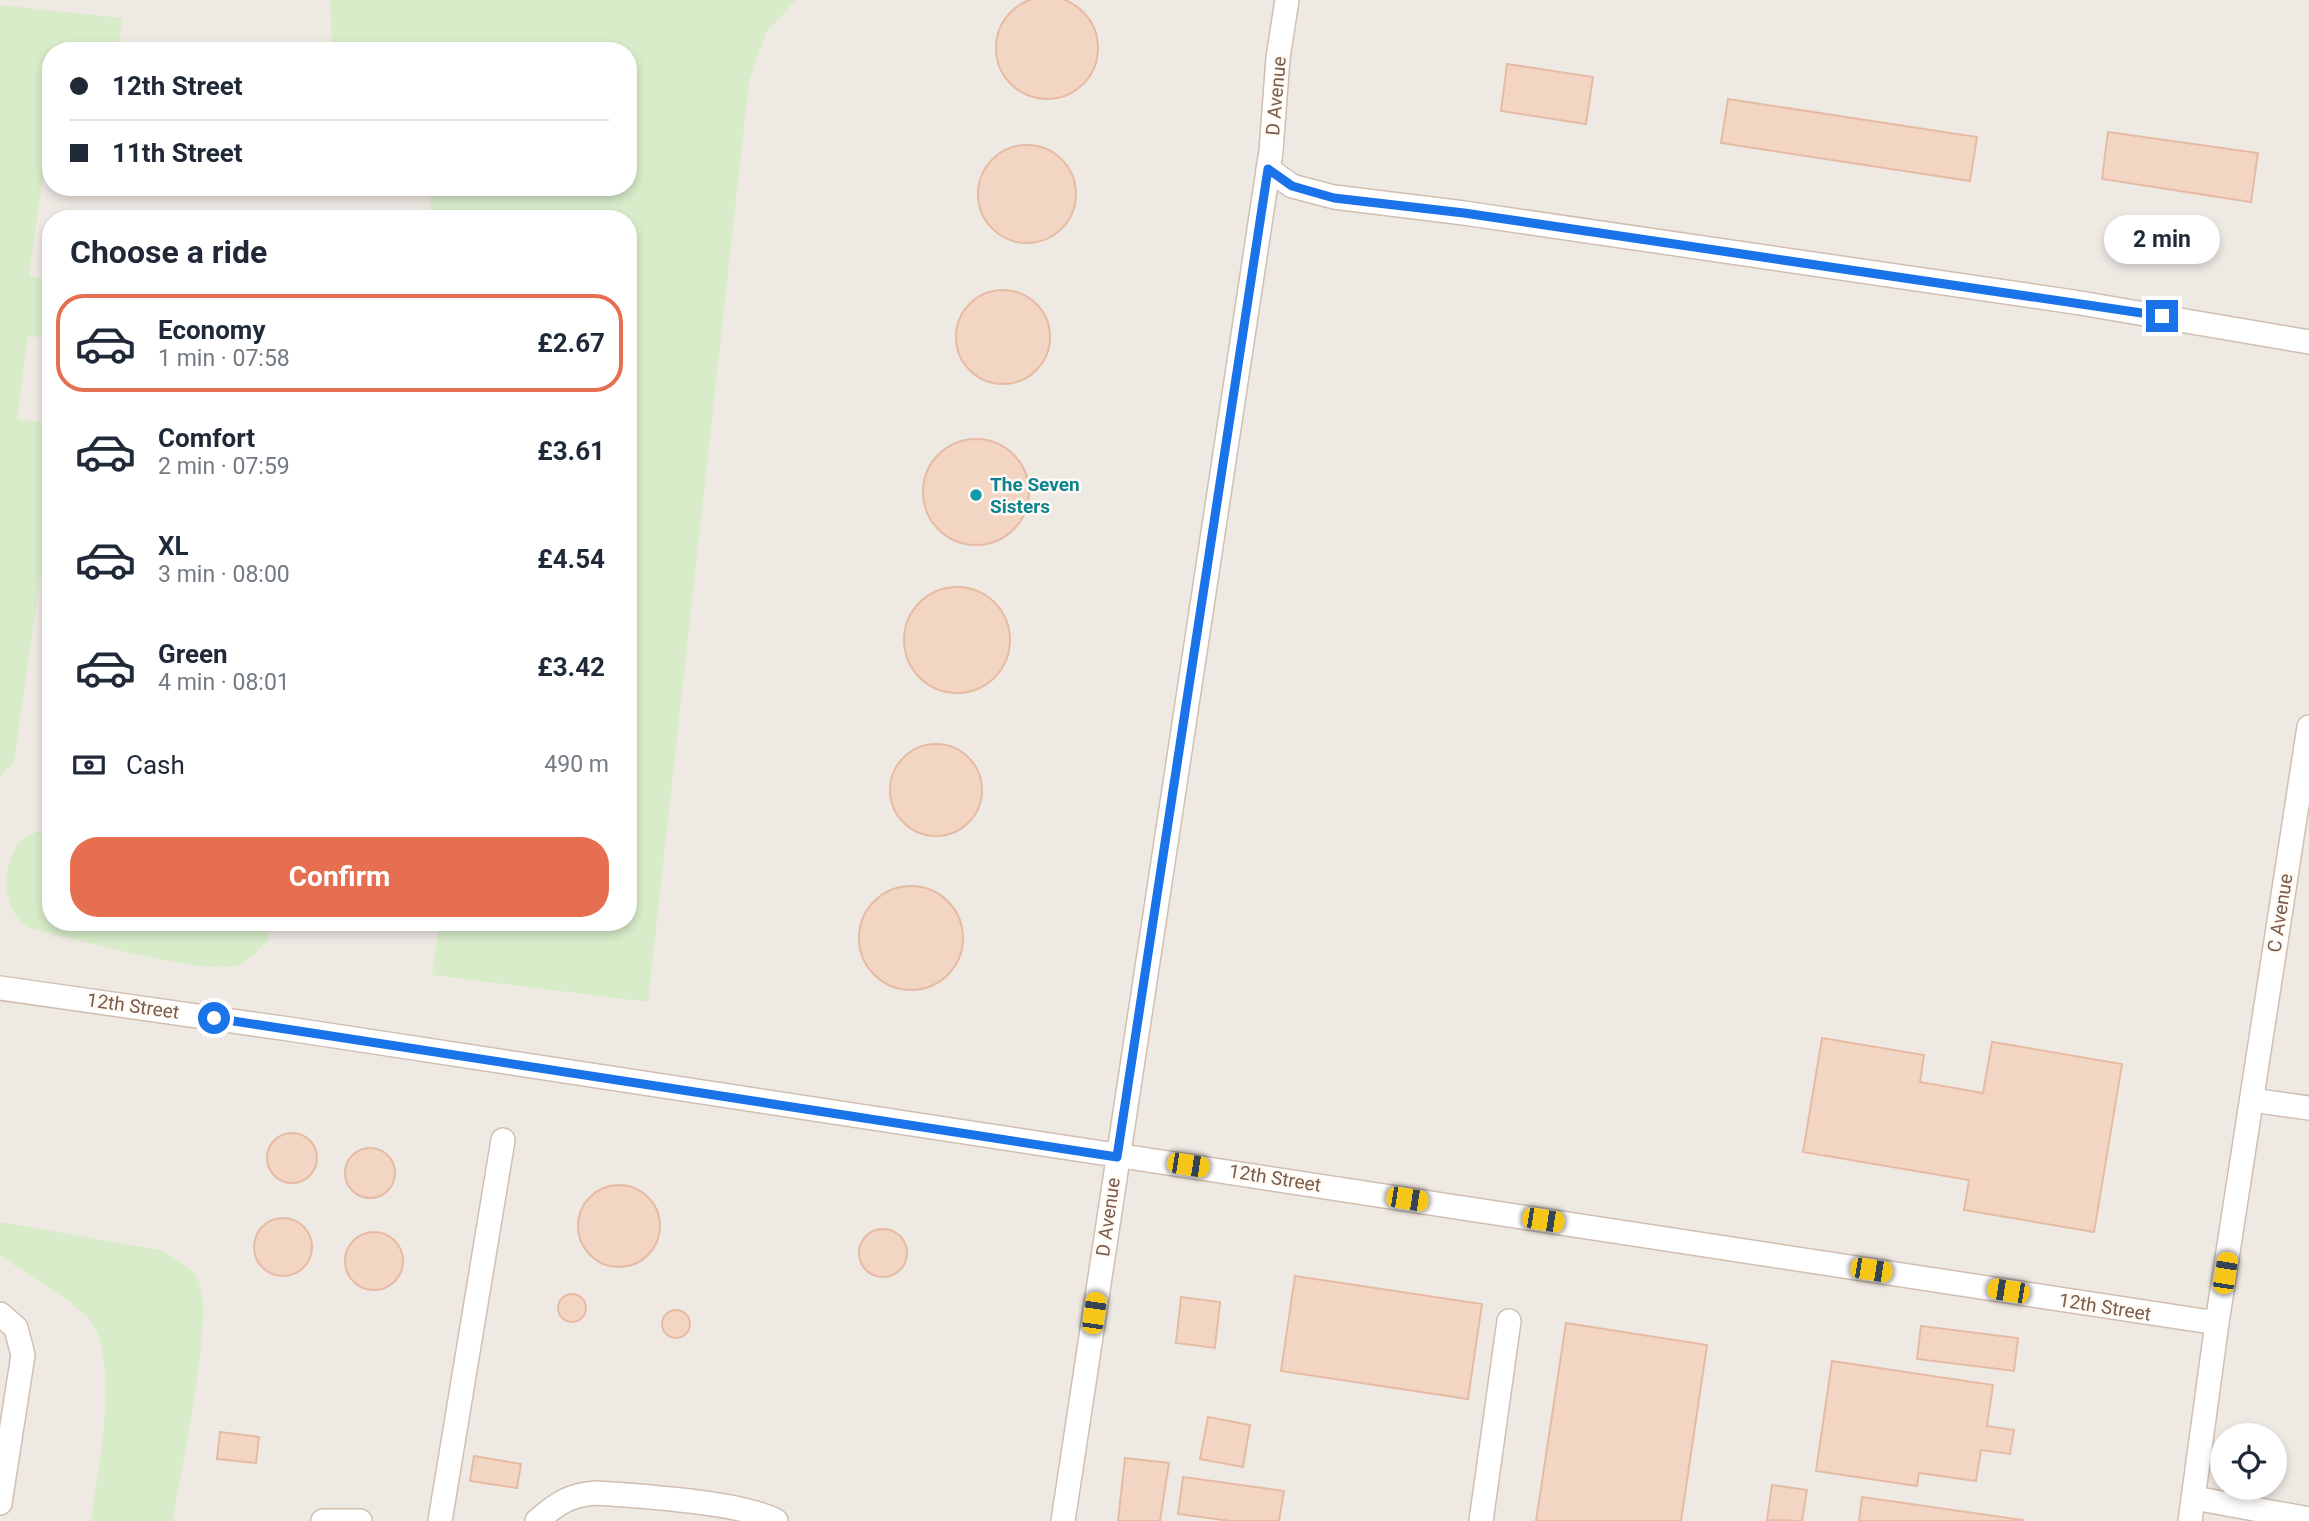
<!DOCTYPE html>
<html lang="en">
<head>
<meta charset="utf-8">
<style>
	body { margin:0; font-family:Roboto,sans-serif; background:#f6f6f7; color:#1f2937; height:100vh; display:flex; flex-direction:column; font-size:26px; white-space:nowrap }
	* { box-sizing:border-box; margin:0 }
	p { font-size:23px; color:#747a83 }
	.icon { flex:none; width:38px; height:38px; fill:none; stroke:currentColor; stroke-width:2; stroke-linecap:round; stroke-linejoin:round }
	.map { position:relative; flex:1; overflow:hidden }
	.drawer { position:absolute; left:42px; top:210px; width:595px; height:721px; display:flex; flex-direction:column; background:#fff; border-radius:28px; box-shadow:0 4px 10px #0003 }
	.drawer>* { flex:none }
	.banner { position:absolute; left:42px; top:42px; width:595px; height:154px; border-radius:28px; box-shadow:0 4px 10px #0003; display:grid; align-content:center; height:154px; padding:0 28px; background:#fff }
	.fabs { position:absolute; left:2210px; top:1423px; display:grid; gap:14px }
	.fabs a { display:grid; place-items:center; width:77px; height:77px; border-radius:50%; background:#fff; box-shadow:0 4px 10px #0003; font-size:35px }
	.end { position:absolute; width:32px; height:32px; margin:-16px; border:9px solid #1a73e8; background:#fff; box-shadow:0 0 0 4px #fff }
	.from { border-radius:50% }
	.bubble { position:absolute; height:49px; border-radius:24px; background:#fff; box-shadow:0 4px 10px #0003; font-size:23px; font-weight:700; line-height:49px; text-align:center }
	.car { position:absolute; width:21px; height:42px; margin:-21px -10px; border-radius:9px; box-shadow:0 0 5px 2px #0007; background:linear-gradient(#f5c518 24%,#345 0 40%,#f5c518 0 76%,#345 0 86%,#f5c518 0) }
	.banner b { display:flex; align-items:center; gap:24px; height:66px; font-size:26px }
	.banner b+b { border-top:2px solid #e0e1e3 }
	.banner i { width:18px; height:18px; background:#1f2937 }
	ul { padding:0; list-style:none }
	li { display:flex; align-items:center; gap:21px; height:98px; margin:0 14px 10px; padding:0 14px; border:4px solid transparent; border-radius:28px }
	li div { flex:1 }
	li b { display:block; font-size:26px }
	li em { font-style:normal; font-weight:700 }
	li.selected { border-color:#e76f51 }
	li>.icon { width:63px; height:63px; stroke-width:1.5 }
	h2 { padding:0 28px; font-size:32px; line-height:84px }
	.pay { display:flex; align-items:center; gap:18px; height:77px; padding:0 28px; font-size:26px }
	.pay p { margin-inline-start:auto }
	.action { display:flex; gap:14px; margin-top:auto; padding:14px 28px }
	.action a { flex:1; height:80px; border-radius:28px; background:#e76f51; color:#fff; font-size:28px; font-weight:700; line-height:80px; text-align:center }
	.map>svg:first-child { display:block }
	.industrial { fill:#efe9e4; fill-rule:evenodd }
	.green { fill:#d8ecc9 }
	.building { fill:#f3d5c3; stroke:#e6bba3; stroke-width:2 }
	.lines { fill:none; stroke-linecap:round; stroke-linejoin:round }
	.lane-casing { stroke:#d1beb0; stroke-width:26 }
	.lane { stroke:#fff; stroke-width:23 }
	.route { stroke:#1a73e8; stroke-width:9 }
	.culture-dot { fill:#0f9aa8; stroke:#fffaf3; stroke-width:2.5 }
	.labels { text-anchor:middle; dominant-baseline:central; stroke-width:5; stroke-linejoin:round; paint-order:stroke }
	.street-label { font-size:19px; fill:#7a5c4d; stroke:#fffaf3 }
	.culture-label { font-size:19px; font-weight:bold; fill:#0d838f; stroke:#fffaf3; text-anchor:start }
</style>
</head>
<body>
<div class="map">
<svg width="2309" height="1521" viewBox="0 0 2309 1521">
	<rect width="100%" height="100%" fill="#fdf6ec"/>
	<path class="industrial" d="M0 0H2309V1521H0ZM51 51H628V187H51ZM51 219H628V922H51ZM2222 1435H2275V1488H2222Z"/>
	<g class="green">
		<polygon points="330,0 796,0 766,33 749,82 648,1002 432,975 439,922 628,922 628,219 430,219 431,187 628,187 628,51 337,51 332,46"/>
		<polygon points="0,5 122,18 119,51 51,51 51,120 29,276 51,280 51,338 28,336 17,419 51,424 51,503 14,761 0,777"/>
		<path d="M43 829H51V922H268V940C258 951 250 961 235 966 202 975 68 937 28 928 0 908 0 862 23 839 29 835 37 832 43 829Z"/>
		<path d="M0 1222 160 1250C175 1258 194 1268 200 1285 213 1320 180 1475 173 1521H91C97 1473 123 1354 87 1317 63 1293 27 1276 0 1255Z"/>
	</g>
	<g class="building">
		<circle cx="1047" cy="48" r="51"/>
		<polygon points="1507,64 1593,77 1586,124 1501,111"/>
		<polygon points="1728,99 1977,137 1970,181 1721,143"/>
		<polygon points="2108,132 2258,153 2251,202 2102,179"/>
		<circle cx="1027" cy="194" r="49"/>
		<circle cx="1003" cy="337" r="47"/>
		<circle cx="976" cy="492" r="53"/>
		<circle cx="957" cy="640" r="53"/>
		<circle cx="936" cy="790" r="46"/>
		<circle cx="911" cy="938" r="52"/>
		<polygon points="1822,1038 1924,1055 1920,1082 1983,1093 1992,1042 2122,1064 2094,1232 1964,1210 1969,1180 1803,1152"/>
		<circle cx="292" cy="1158" r="25"/>
		<circle cx="370" cy="1173" r="25"/>
		<circle cx="619" cy="1226" r="41"/>
		<circle cx="283" cy="1247" r="29"/>
		<circle cx="883" cy="1253" r="24"/>
		<circle cx="374" cy="1261" r="29"/>
		<polygon points="1295,1276 1482,1304 1468,1399 1281,1371"/>
		<circle cx="572" cy="1308" r="14"/>
		<polygon points="1181,1297 1220,1302 1215,1348 1176,1343"/>
		<circle cx="676" cy="1324" r="14"/>
		<polygon points="1566,1323 1707,1345 1681,1521 1536,1521"/>
		<polygon points="1921,1326 2018,1338 2014,1371 1917,1359"/>
		<polygon points="1832,1361 1993,1385 1987,1426 2014,1430 2010,1454 1981,1450 1976,1481 1919,1473 1917,1486 1816,1471"/>
		<polygon points="1208,1417 1250,1425 1243,1467 1200,1459"/>
		<polygon points="220,1432 259,1437 256,1463 217,1459"/>
		<polygon points="474,1456 521,1464 517,1488 470,1481"/>
		<polygon points="1125,1458 1169,1463 1160,1521 1118,1521"/>
		<polygon points="1183,1477 1284,1491 1279,1521 1231,1521 1178,1514"/>
		<polygon points="1772,1485 1807,1490 1802,1521 1767,1520"/>
		<polygon points="1862,1497 2023,1520 2023,1521 1859,1521"/>
	</g>
	<g class="lines">
		<g class="lane-casing">
			<g id="lane">
				<polyline points="1268,169 1292,186 1334,197 1464,213 2074,302 2309,342"/>
				<polyline points="0,988 289,1029 2217,1323"/>
				<polyline points="2252,1100 2309,1108"/>
				<polyline points="0,1314 16,1328 23,1355 0,1503"/>
				<polyline points="2194,1498 2309,1519"/>
				<polyline points="323,1521 360,1521"/>
				<polyline points="440,1521 503,1140"/>
				<path d="M537 1521C556 1504 571 1494 597 1493 638 1496 744 1502 776 1521"/>
				<polyline points="1063,1521 1271,151 1278,58 1287,0"/>
				<polyline points="1481,1521 1509,1321"/>
				<polyline points="2190,1521 2217,1323 2309,727"/>
			</g>
		</g>
		<use href="#lane" class="lane"/>
	</g>
	<g class="lines">
		<polyline class="route" points="214,1018 1117,1157 1268,169 1292,186 1334,198 1464,213 2162,316"/>
	</g>
	<circle class="culture-dot" cx="976" cy="495" r="7"/>
	<g class="labels">
		<g class="street-label">
			<text transform="translate(1276 96) rotate(-85)">D Avenue</text>
			<text transform="translate(2280 913) rotate(-81)">C Avenue</text>
			<text transform="translate(133 1006) rotate(8)">12th Street</text>
			<text transform="translate(1275 1178) rotate(9)">12th Street</text>
			<text transform="translate(1108 1217) rotate(-82)">D Avenue</text>
			<text transform="translate(2105 1307) rotate(9)">12th Street</text>
		</g>
		<g class="culture-label">
			<text x="990" y="484">The Seven<tspan x="990" dy="22">Sisters</tspan></text>
		</g>
	</g>
</svg>
<div class="fabs">
<a><svg class="icon" aria-label="locate" viewBox="0 0 24 24"><circle cx="12" cy="12" r="6"/><path d="M12 2v4M12 18v4M2 12h4M18 12h4"/></svg></a>
</div>
<i class="end from" style="left:214px;top:1018px"></i>
<i class="end" style="left:2162px;top:316px"></i>
<div class="bubble" style="left:2104px;top:215px;width:116px">2 min</div>
<i class="car" style="left:1188px;top:1165px;rotate:99deg"></i>
<i class="car" style="left:1407px;top:1199px;rotate:99deg"></i>
<i class="car" style="left:1543px;top:1220px;rotate:99deg"></i>
<i class="car" style="left:1871px;top:1270px;rotate:99deg"></i>
<i class="car" style="left:2225px;top:1273px;rotate:9deg"></i>
<i class="car" style="left:2008px;top:1291px;rotate:279deg"></i>
<i class="car" style="left:1094px;top:1313px;rotate:8deg"></i>
<div class="banner">
<b><i class="from"></i>12th Street</b>
<b><i></i>11th Street</b>
</div>
<section class="drawer">
<h2>Choose a ride</h2>
<ul>
<li class="selected"><svg class="icon" aria-label="car" viewBox="0 0 24 24"><path d="M5 17H2v-5l4-1 3-4h7l3 4 3 1v5h-3M9 17h6M6 11h13"/><circle cx="7" cy="17" r="2"/><circle cx="17" cy="17" r="2"/></svg><div><b>Economy</b><p>1 min · 07:58</p></div><em>£2.67</em></li>
<li><svg class="icon" aria-label="car" viewBox="0 0 24 24"><path d="M5 17H2v-5l4-1 3-4h7l3 4 3 1v5h-3M9 17h6M6 11h13"/><circle cx="7" cy="17" r="2"/><circle cx="17" cy="17" r="2"/></svg><div><b>Comfort</b><p>2 min · 07:59</p></div><em>£3.61</em></li>
<li><svg class="icon" aria-label="car" viewBox="0 0 24 24"><path d="M5 17H2v-5l4-1 3-4h7l3 4 3 1v5h-3M9 17h6M6 11h13"/><circle cx="7" cy="17" r="2"/><circle cx="17" cy="17" r="2"/></svg><div><b>XL</b><p>3 min · 08:00</p></div><em>£4.54</em></li>
<li><svg class="icon" aria-label="car" viewBox="0 0 24 24"><path d="M5 17H2v-5l4-1 3-4h7l3 4 3 1v5h-3M9 17h6M6 11h13"/><circle cx="7" cy="17" r="2"/><circle cx="17" cy="17" r="2"/></svg><div><b>Green</b><p>4 min · 08:01</p></div><em>£3.42</em></li>
</ul>
<div class="pay"><svg class="icon" aria-label="cash" viewBox="0 0 24 24"><path d="M3 7h18v10H3z"/><circle cx="12" cy="12" r="2"/></svg>Cash<p>490 m</p></div>
<div class="action"><a>Confirm</a></div>
</section>
</div>
</body>
</html>
